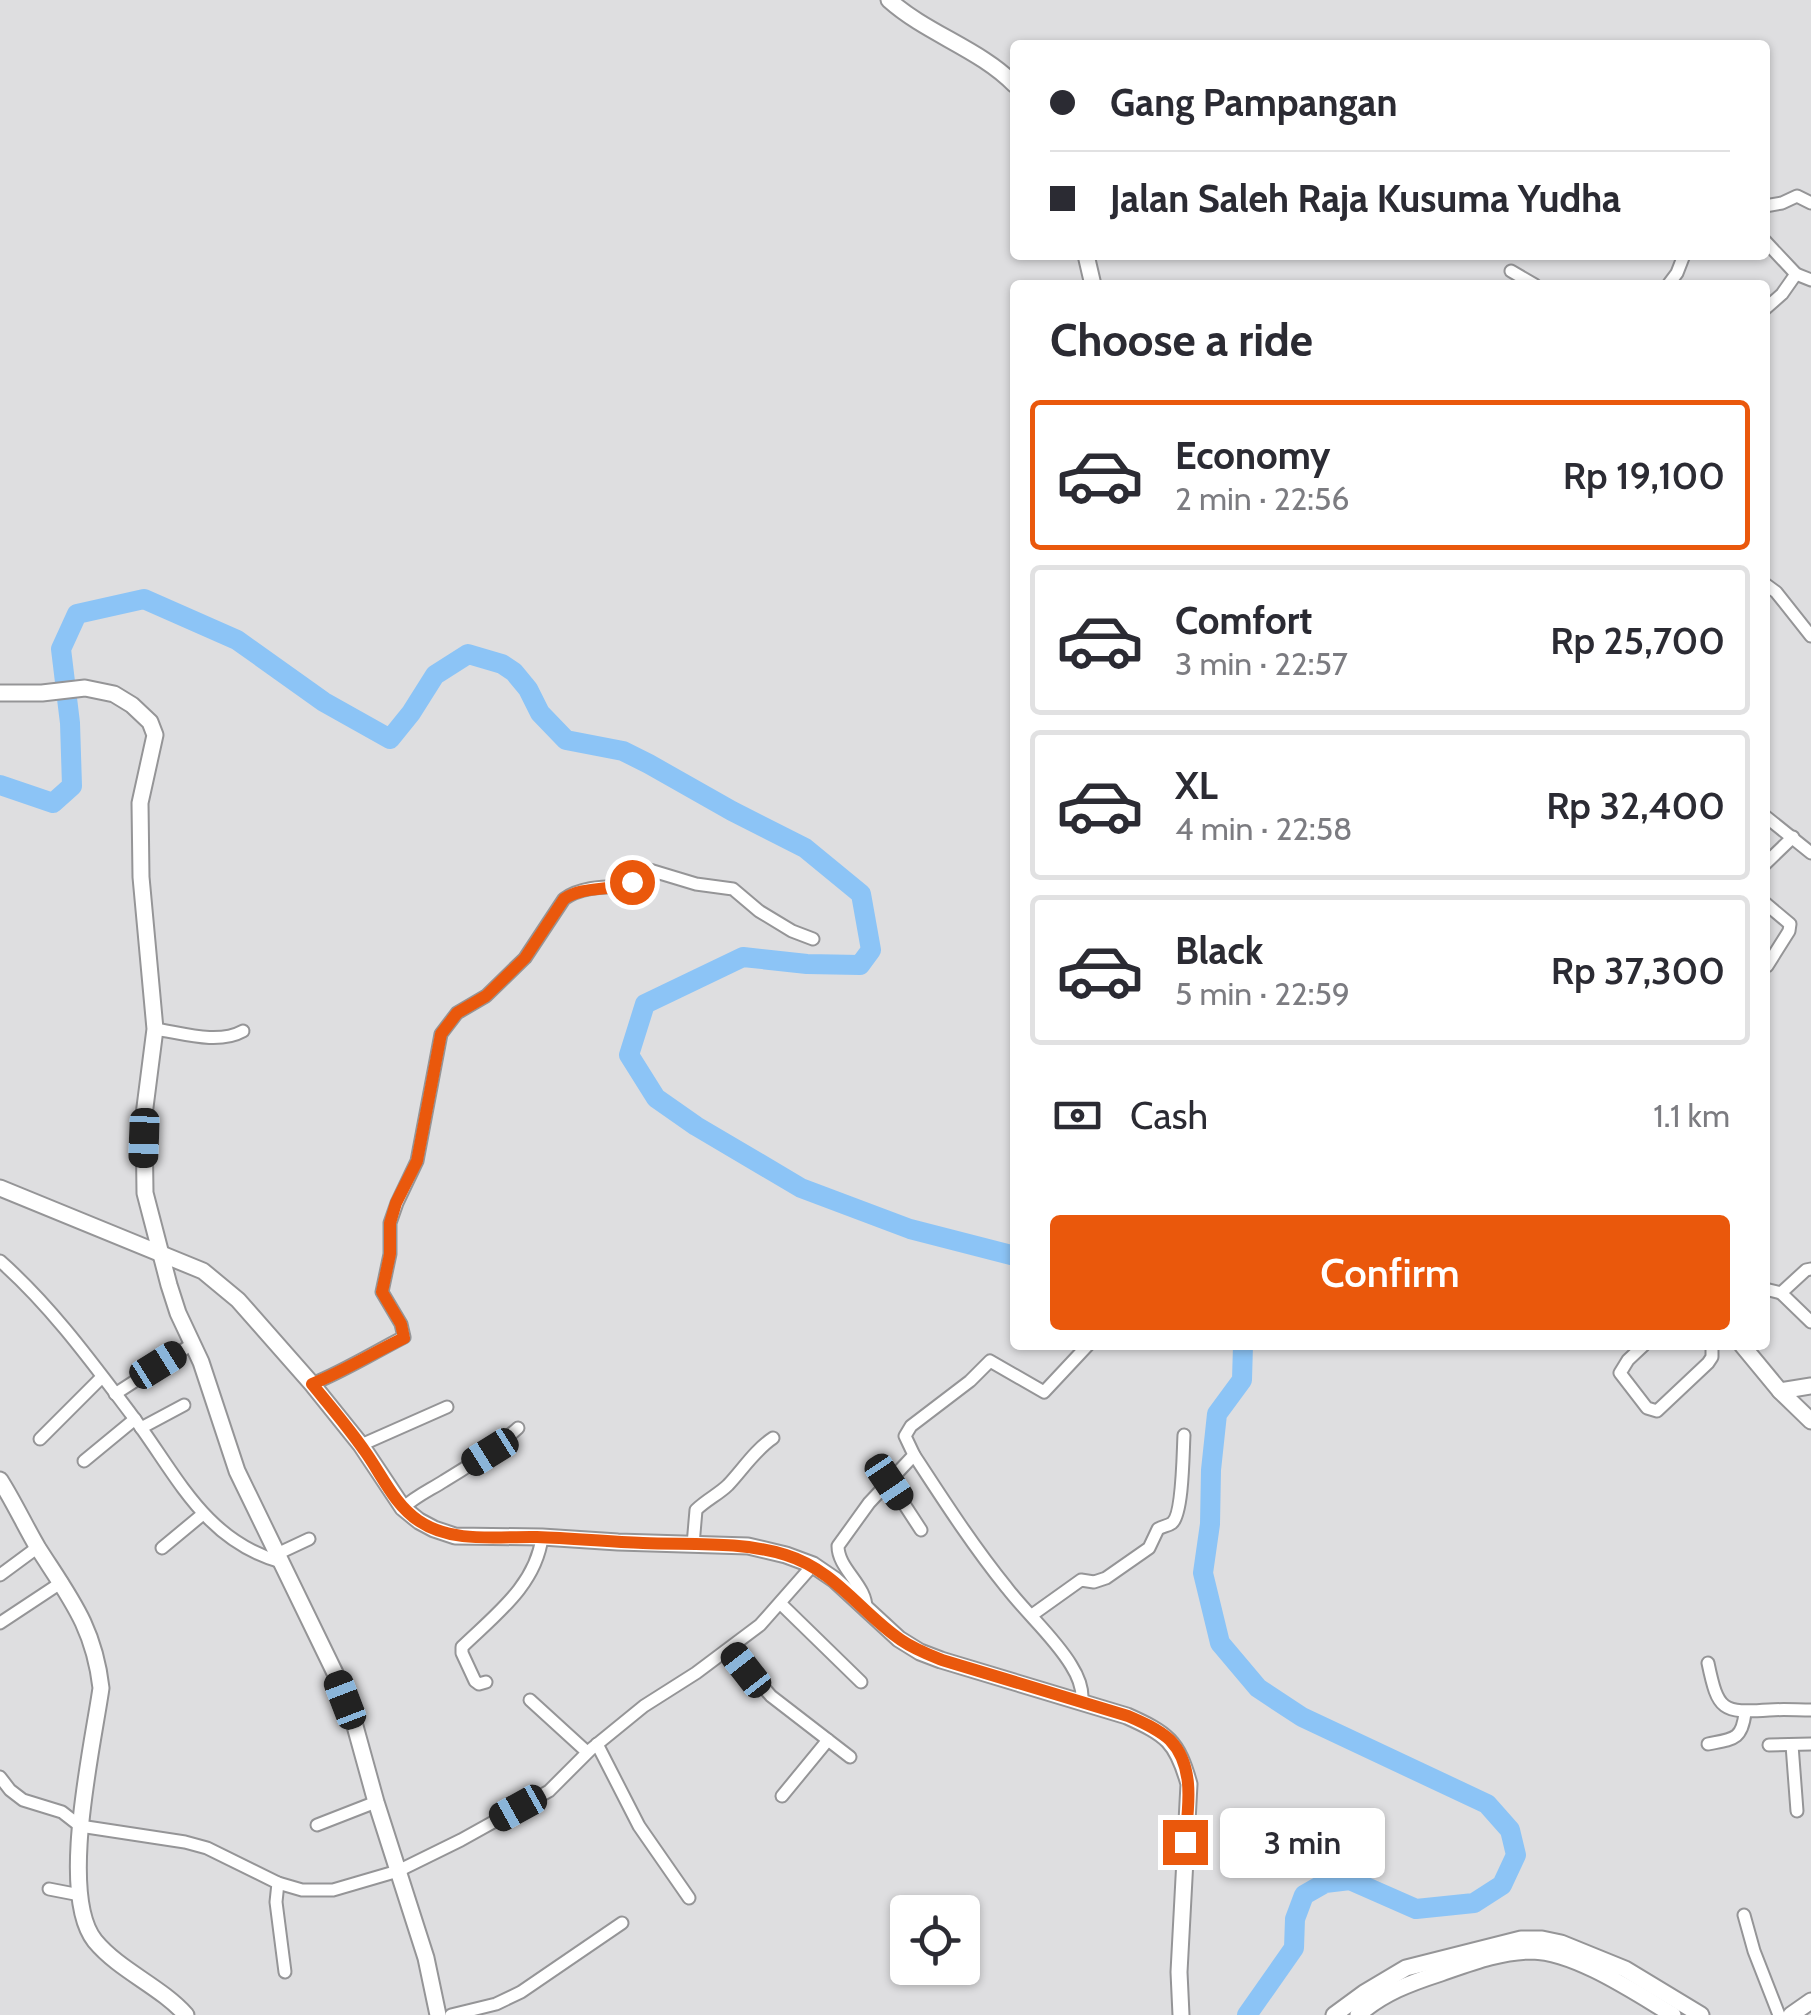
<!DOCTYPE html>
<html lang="en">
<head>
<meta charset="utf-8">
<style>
	body { margin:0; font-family:Cabin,sans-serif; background:#f7f7f7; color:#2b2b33; height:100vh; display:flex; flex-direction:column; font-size:38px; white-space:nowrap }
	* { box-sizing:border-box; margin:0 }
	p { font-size:32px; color:#7c7c81 }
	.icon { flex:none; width:55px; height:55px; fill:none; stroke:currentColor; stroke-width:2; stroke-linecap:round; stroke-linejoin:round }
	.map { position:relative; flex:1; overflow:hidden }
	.panel { position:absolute; left:1010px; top:280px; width:760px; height:1070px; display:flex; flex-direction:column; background:#fff; border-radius:10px; box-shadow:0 2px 8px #0004 }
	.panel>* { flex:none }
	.top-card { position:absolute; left:1010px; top:40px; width:760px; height:220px; border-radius:10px; box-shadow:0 2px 8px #0004; display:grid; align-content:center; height:220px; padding:0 40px; background:#fff }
	.tools { position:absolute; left:890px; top:1895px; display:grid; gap:20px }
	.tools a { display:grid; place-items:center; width:90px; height:90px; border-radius:10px; background:#fff; box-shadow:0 2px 8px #0004; font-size:50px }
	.end { position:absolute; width:45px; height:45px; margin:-22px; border:12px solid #ea580c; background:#fff; box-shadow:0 0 0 5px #fff }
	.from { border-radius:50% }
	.bubble { position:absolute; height:70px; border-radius:10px; background:#fff; box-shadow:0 2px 8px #0004; font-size:32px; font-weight:600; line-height:70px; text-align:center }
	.car { position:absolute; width:30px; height:60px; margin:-30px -15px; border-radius:12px; box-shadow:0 0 8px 2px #0007; background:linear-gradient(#222 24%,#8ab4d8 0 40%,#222 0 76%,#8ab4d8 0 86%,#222 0) }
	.top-card b { display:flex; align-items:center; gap:35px; height:95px; font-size:38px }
	.top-card b+b { border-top:2px solid #e1e1e2 }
	.top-card i { width:25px; height:25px; background:#2b2b33 }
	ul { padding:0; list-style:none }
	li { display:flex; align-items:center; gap:30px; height:150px; margin:0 20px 15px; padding:0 20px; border:5px solid #e1e1e2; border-radius:10px }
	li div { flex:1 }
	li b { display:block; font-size:38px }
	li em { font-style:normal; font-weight:600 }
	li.active { border-color:#ea580c }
	li>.icon { width:90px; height:90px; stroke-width:1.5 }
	h2 { padding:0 40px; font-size:45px; line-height:120px }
	.pay { display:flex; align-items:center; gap:25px; height:110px; padding:0 40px; font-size:38px }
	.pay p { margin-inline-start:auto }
	.button { display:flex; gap:20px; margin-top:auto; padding:20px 40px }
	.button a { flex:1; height:115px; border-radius:10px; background:#ea580c; color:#fff; font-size:40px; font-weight:600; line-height:115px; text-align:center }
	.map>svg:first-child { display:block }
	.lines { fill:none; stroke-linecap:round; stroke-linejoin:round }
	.river { stroke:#8cc4f6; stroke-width:20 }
	.street-casing { stroke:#959597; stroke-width:15 }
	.secondary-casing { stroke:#959597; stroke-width:19 }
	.street { stroke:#fff; stroke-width:11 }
	.secondary { stroke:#fff; stroke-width:15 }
	.route { stroke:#ea580c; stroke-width:12 }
</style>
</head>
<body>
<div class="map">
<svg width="1811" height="2015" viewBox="0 0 1811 2015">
	<rect width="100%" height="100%" fill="#dedee0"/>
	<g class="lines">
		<g class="river">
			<polyline points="0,785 53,803 72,786 70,723 61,649 77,614 144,599 237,640 324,702 390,739 411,713 435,675 468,654 502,664 514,672 528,689 540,713 566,740 623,751 649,764 732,811 805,848 861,894 871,950 860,965 807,964 743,957 645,1004 629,1055 656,1098 696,1126 801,1188 910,1229 1015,1256"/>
			<polyline points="1243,1345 1242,1380 1217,1414 1211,1470 1210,1524 1203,1573 1220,1643 1258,1688 1302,1717 1487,1804 1510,1830 1516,1855 1502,1885 1474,1903 1416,1909 1350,1880 1325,1883 1304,1895 1295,1919 1294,1948 1247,2015"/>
		</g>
		<g class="street-casing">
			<g id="street">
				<polyline points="1765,206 1782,203 1797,196 1811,203"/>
				<polyline points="1765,241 1796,274 1811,280"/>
				<polyline points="1511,271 1535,285"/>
				<polyline points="1668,285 1677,273 1684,255"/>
				<polyline points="1765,309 1782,294 1796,274"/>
				<polyline points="1765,584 1776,592 1811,636"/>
				<polyline points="1765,816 1811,853"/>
				<polyline points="1765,864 1793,837"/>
				<polyline points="1765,903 1790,924 1789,931 1767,966"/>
				<path d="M155 1029C182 1033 218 1045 243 1031"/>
				<path d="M0 1261C50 1305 91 1361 131 1414 176 1473 203 1540 281 1562"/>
				<polyline points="1765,1289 1781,1293 1806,1270 1811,1269"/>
				<polyline points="1781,1293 1811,1322"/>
				<polyline points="1644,1345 1628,1360 1620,1373 1647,1408 1657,1411 1708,1363 1712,1357 1712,1345"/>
				<path d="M312 1384C344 1371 373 1353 404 1337L401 1324 382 1292 390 1254V1223L397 1203 417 1161 441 1034 457 1013 486 996 525 958 564 899C582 886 606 887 628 886L639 870 643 868 696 884 733 889 759 911 792 931 813 939"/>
				<polyline points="115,1394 186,1348"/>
				<polyline points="141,1428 184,1405"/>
				<polyline points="40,1439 102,1377"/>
				<polyline points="361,1445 447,1407"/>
				<path d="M914 1455C944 1501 973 1546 1007 1588 1027 1614 1054 1637 1071 1665 1078 1676 1083 1688 1082 1701"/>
				<polyline points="84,1461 135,1419"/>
				<polyline points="889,1481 921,1530"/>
				<path d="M403 1508C416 1496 430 1490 444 1481 471 1465 495 1449 518 1428"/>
				<path d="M693 1545 696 1510C706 1500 719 1494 728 1485 743 1469 755 1450 773 1438"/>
				<polyline points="162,1548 203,1514"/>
				<polyline points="277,1554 309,1539"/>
				<polyline points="0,1575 38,1547"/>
				<polyline points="781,1604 861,1682"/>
				<path d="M866 1611C868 1585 838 1570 838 1546L869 1503 914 1455 905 1436 911 1426 970 1381 990 1361 1044 1392 1088 1345"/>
				<path d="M1032 1615 1081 1580 1094 1582 1106 1578 1149 1548 1158 1529C1163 1526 1168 1526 1172 1523 1183 1514 1183 1451 1184 1435"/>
				<polyline points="0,1623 62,1582"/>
				<polyline points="730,1649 771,1696 850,1757"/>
				<path d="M1708 1663C1718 1711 1722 1713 1769 1710 1783 1709 1797 1710 1811 1710"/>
				<path d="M486 1682 479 1684 475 1681 462 1653V1647C495 1615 536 1585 542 1537"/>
				<polyline points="530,1700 587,1752"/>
				<polyline points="597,1744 639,1826 689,1898"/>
				<path d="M1708 1744C1733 1739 1742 1740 1745 1713"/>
				<polyline points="1769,1745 1811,1744"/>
				<polyline points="1792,1745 1797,1811"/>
				<polyline points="0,1777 10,1790 23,1800 62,1812 80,1826 185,1842 207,1848 278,1883 302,1890 333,1890 398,1871 461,1840 549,1791 590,1750 644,1706 696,1673 760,1625 813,1565"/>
				<polyline points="782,1796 828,1740"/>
				<polyline points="317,1825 376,1802"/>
				<polyline points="278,1883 276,1902 285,1972"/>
				<polyline points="49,1889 80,1895"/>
				<polyline points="1744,1915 1754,1951 1779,2015"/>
				<polyline points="451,2015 496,2004 521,1992 622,1923"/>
			</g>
		</g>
		<g class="secondary-casing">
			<g id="secondary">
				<path d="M889 0C927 34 980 49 1015 85"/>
				<polyline points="1086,255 1093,285"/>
				<polyline points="0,693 42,693 85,688 114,694 132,705 150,722 155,735 140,803 141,877 155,1029 144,1115 145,1193 169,1285 178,1313 201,1362 237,1471 335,1673 355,1726 376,1802 426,1958 438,2015"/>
				<path d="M0 1188 203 1271 238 1300 312 1384 361 1445 403 1508 419 1521 434 1529 455 1536 542 1537 618 1542 748 1546 786 1555 813 1565 835 1580 899 1639 920 1652 941 1660 1127 1716C1167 1734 1177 1741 1189 1784L1179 1972 1181 2015"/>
				<polyline points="1742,1345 1780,1391 1811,1421"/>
				<polyline points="1780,1391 1811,1386"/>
				<path d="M0 1480C14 1502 25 1526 38 1548 70 1598 94 1627 101 1688 93 1745 58 1895 95 1941 120 1971 160 1986 186 2015"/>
				<polyline points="1334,2015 1364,1993 1406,1968 1521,1939 1542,1939 1561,1943 1625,1969 1701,2015"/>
				<path d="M1358 2015C1383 1993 1410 1983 1441 1973 1470 1963 1501 1951 1532 1951 1576 1952 1636 1993 1673 2015"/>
				<polyline points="1791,2015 1811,2001"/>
			</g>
		</g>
		<use href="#street" class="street"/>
		<use href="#secondary" class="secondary"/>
	</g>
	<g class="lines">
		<path class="route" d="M632 882C611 892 584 885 564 899L525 958 486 996 457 1013 441 1034 417 1161 396 1203 390 1223V1254L382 1292 401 1324 404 1338C373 1353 344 1371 312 1384 330 1406 348 1427 364 1450 381 1473 394 1505 419 1521 453 1544 499 1536 537 1537 573 1538 608 1542 643 1543 690 1545 741 1541 786 1555 835 1570 861 1613 901 1640 914 1649 927 1654 942 1660L1128 1716C1142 1722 1158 1729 1170 1740 1196 1767 1188 1809 1185 1842"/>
	</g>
</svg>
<div class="tools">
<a><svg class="icon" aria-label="locate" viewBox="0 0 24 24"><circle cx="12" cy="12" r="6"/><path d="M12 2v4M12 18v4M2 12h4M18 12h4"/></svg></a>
</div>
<i class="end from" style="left:632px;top:882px"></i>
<i class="end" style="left:1185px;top:1842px"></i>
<div class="bubble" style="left:1220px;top:1808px;width:165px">3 min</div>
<i class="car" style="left:144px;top:1138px;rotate:182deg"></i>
<i class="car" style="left:158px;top:1365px;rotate:58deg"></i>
<i class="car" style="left:490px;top:1452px;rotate:238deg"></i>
<i class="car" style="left:889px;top:1482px;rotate:146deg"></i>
<i class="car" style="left:746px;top:1670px;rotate:322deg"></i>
<i class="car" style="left:345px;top:1700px;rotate:339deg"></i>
<i class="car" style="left:518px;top:1808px;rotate:241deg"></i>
<div class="top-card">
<b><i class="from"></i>Gang Pampangan</b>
<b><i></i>Jalan Saleh Raja Kusuma Yudha</b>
</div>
<section class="panel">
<h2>Choose a ride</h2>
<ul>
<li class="active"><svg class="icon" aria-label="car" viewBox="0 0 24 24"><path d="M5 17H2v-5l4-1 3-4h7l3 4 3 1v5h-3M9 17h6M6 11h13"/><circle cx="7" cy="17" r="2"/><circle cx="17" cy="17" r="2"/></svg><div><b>Economy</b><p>2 min · 22:56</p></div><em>Rp 19,100</em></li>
<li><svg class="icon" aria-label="car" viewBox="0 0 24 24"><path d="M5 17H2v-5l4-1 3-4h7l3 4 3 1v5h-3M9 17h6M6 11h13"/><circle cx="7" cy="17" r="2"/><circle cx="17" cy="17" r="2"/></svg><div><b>Comfort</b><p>3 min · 22:57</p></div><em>Rp 25,700</em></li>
<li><svg class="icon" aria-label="car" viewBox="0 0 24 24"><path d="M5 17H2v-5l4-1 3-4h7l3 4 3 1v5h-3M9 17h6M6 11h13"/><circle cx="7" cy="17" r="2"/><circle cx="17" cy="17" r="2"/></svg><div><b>XL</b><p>4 min · 22:58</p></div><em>Rp 32,400</em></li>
<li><svg class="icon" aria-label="car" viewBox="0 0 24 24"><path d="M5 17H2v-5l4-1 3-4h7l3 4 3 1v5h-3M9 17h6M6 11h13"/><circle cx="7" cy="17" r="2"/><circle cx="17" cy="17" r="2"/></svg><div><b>Black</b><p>5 min · 22:59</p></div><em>Rp 37,300</em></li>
</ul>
<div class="pay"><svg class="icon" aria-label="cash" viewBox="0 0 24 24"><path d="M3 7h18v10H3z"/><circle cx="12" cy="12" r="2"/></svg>Cash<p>1.1 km</p></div>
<div class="button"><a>Confirm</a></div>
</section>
</div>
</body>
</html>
